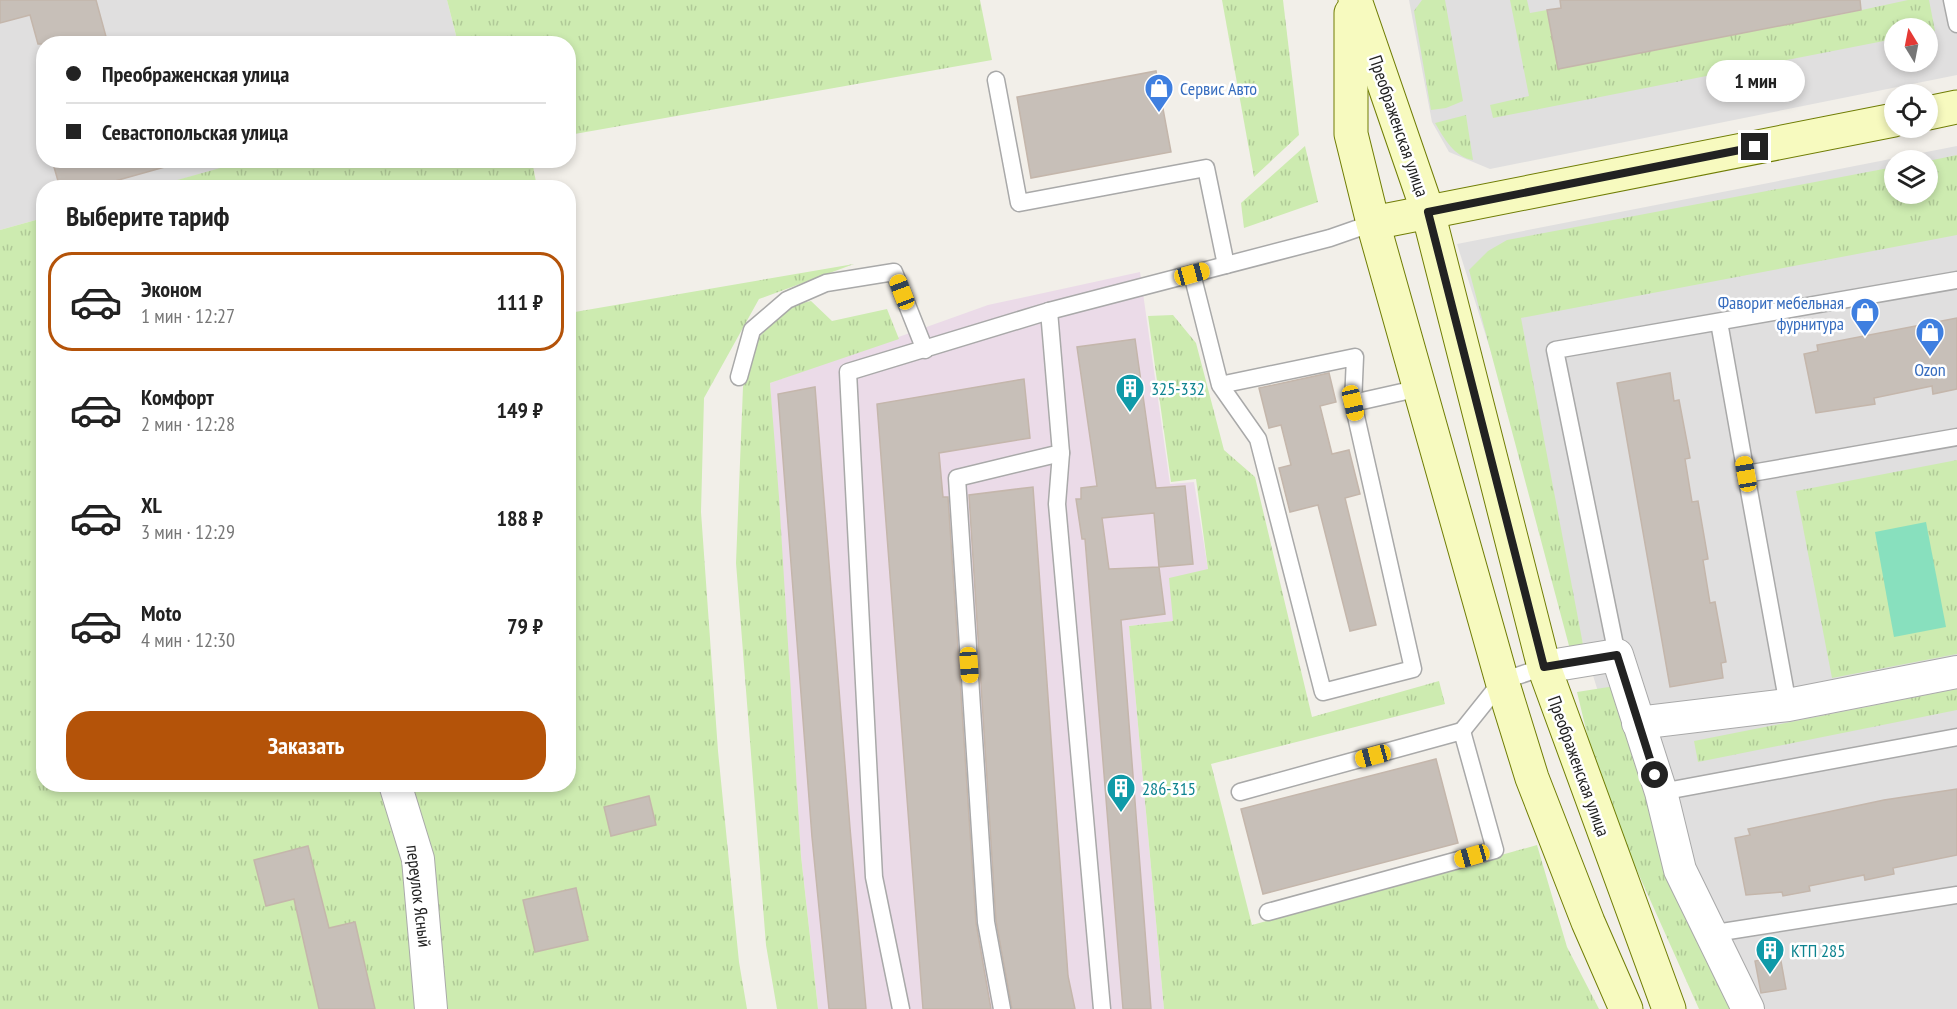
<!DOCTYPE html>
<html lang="ru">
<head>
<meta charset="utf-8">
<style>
	body { margin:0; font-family:"PT Sans Narrow",sans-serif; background:#f6f6f6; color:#222; height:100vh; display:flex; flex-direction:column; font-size:22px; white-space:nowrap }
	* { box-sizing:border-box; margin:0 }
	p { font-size:20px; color:#767676 }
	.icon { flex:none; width:33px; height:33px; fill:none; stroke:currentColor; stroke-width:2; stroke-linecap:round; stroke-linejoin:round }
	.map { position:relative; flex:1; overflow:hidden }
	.drawer { position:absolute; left:36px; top:180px; width:540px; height:612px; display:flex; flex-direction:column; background:#fff; border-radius:24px; box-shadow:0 3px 9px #0003 }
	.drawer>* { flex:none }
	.hud { position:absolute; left:36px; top:36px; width:540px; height:132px; border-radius:24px; box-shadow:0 3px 9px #0003; display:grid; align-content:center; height:132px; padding:0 30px; background:#fff }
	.needle { width:39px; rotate:350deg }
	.buttons { position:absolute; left:1884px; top:18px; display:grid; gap:12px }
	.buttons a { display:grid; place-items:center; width:54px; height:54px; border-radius:50%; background:#fff; box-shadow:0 3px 9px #0003; font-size:30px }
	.end { position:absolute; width:27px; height:27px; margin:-14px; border:8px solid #222; background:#fff; box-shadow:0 0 0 3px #fff }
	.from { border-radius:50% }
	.bubble { position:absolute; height:42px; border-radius:21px; background:#fff; box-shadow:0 3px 9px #0003; font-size:20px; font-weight:600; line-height:42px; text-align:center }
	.car { position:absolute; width:18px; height:36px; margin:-18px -9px; border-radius:8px; box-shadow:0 0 4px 2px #0007; background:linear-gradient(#f5c518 24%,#345 0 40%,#f5c518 0 76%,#345 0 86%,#f5c518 0) }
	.hud b { display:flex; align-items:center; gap:21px; height:57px; font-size:22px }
	.hud b+b { border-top:2px solid #e0e0e0 }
	.hud i { width:15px; height:15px; background:#222 }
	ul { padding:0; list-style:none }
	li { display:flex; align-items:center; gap:18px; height:99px; margin:0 12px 9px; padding:0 18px; border:3px solid transparent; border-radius:24px }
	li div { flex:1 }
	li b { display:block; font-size:22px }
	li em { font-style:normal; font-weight:600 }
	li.current { border-color:#b45309 }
	li>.icon { width:54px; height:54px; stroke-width:1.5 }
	h2 { padding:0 30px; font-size:27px; line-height:72px }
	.cta { display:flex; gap:12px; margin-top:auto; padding:12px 30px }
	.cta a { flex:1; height:69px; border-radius:24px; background:#b45309; color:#fff; font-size:24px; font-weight:600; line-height:69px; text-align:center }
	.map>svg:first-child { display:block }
	.residential { fill:#e0dfdf; fill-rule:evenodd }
	.industrial { fill:#ebdbe8 }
	.grass { fill:url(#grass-tufts) }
	.pitch { fill:#88e0be }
	.building { fill:#c7bfb8; stroke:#c4b6ab; stroke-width:1.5; fill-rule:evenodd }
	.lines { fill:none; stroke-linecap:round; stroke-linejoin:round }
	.lane-casing { stroke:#a9a9a9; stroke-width:19 }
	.street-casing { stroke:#a9a9a9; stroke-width:34 }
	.secondary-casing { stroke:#707d05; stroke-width:35 }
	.lane { stroke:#fff; stroke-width:16 }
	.street { stroke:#fff; stroke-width:32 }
	.secondary { stroke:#f7fabf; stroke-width:33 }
	.route { stroke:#222; stroke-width:8 }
	.labels { text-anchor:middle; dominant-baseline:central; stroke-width:5; stroke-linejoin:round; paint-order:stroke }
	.shop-label { font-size:18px; fill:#366cbe; stroke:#fff; text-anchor:start }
	.street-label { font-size:18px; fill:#222; stroke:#fff }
	.culture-label { font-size:18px; fill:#0d838f; stroke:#fff; text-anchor:start }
</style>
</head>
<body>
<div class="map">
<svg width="1957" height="1009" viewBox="0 0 1957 1009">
	<defs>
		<pattern id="grass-tufts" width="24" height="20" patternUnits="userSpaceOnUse" patternTransform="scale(1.5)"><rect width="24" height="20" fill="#cdebb0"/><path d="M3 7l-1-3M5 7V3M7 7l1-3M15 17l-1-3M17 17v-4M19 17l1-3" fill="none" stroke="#b0c997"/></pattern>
	</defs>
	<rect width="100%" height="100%" fill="#f2efe9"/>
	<g class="residential">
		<polygon points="0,0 447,0 458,43 44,44 44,160 249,161 152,187 44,188 43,218 0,230"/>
		<path d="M1409 0H1957V75L1490 169 1449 152 1432 122ZM1894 28H1928V62H1894Z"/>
		<path d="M1957 146V1009H1721L1659 885 1457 244ZM1894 160H1928V194H1894Z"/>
	</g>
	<polygon class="industrial" points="1140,272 1170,484 1194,482 1208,569 1173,621 1129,626 1164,1009 818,1009 801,856 770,383 988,305"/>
	<g class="grass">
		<polygon points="447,0 980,0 992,60 569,135 568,44 458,43"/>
		<polygon points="1222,0 1283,0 1299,135 1254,177"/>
		<polygon points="1422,0 1445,0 1463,101 1446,108 1431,110 1414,11"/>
		<polygon points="1510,0 1527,0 1530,13 1547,10 1558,69 1632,55 1631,49 1807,21 1806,15 1833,10 1834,16 1908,0 1929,0 1935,31 1894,28 1894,39 1493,118 1490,105 1529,96"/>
		<path d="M1466 115 1473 160C1454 157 1444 138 1435 123Z"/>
		<polygon points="1305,146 1318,202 1244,228 1241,203"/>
		<polygon points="1957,155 1957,235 1521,318 1585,655 1572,657 1469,270 1488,251 1507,240 1894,167 1894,194 1928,194 1928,161"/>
		<polygon points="249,160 532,161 537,187 152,187"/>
		<polygon points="43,218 44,784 568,784 569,313 854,264 759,299 704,398 701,512 718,751 739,962 747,1009 0,1009 0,230"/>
		<polygon points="811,301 832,321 887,309 899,339 770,383 779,497 801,856 818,1009 777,1009 766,945 736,563 743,387 753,343 789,306"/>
		<polygon points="1173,315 1196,343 1224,450 1255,477 1312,717 1439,681 1445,704 1211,764 1252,925 1537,845 1567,947 1599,1009 1164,1009 1129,626 1173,621 1169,578 1208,569 1196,479 1171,482 1148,316"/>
		<polygon points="1957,460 1957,654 1832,678 1796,491"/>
		<polygon points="1615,686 1699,947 1734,1009 1699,1009 1600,788 1577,692"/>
		<polygon points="1957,689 1957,710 1698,762 1694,741"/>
	</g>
	<polygon class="pitch" points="1926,522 1946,627 1894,637 1875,532"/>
	<g class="building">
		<polygon points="0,0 96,0 108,44 38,44 30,15 0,23"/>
		<polygon points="1560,0 1860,0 1861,10 1558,69 1547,10 1561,8"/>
		<polygon points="1156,71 1171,152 1031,178 1017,97"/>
		<polygon points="52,160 164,160 165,167 90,188 60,188"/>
		<polygon points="1957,318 1957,389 1933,394 1932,386 1874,398 1875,404 1816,413 1804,354 1818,351 1817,345"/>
		<path d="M1135 339 1156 488 1185 486 1193 564 1159 567 1165 614 1121 620 1151 1009H1123L1085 539H1082L1076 499H1081V488L1097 486 1077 347ZM1154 513 1159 567 1109 569 1102 518Z"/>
		<polygon points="1329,373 1336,402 1320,406 1332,454 1349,450 1360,494 1345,498 1376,625 1350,631 1318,505 1290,512 1279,468 1291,465 1281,425 1269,428 1259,388"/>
		<polygon points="1670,373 1674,401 1679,400 1690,458 1685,459 1692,502 1698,501 1708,559 1703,560 1710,603 1715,602 1726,662 1721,663 1723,678 1670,687 1617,383"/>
		<polygon points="1024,379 1030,438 939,453 943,497 948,497 976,923 991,1009 923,1009 877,404"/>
		<polygon points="815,387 850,828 866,1009 829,1009 812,837 778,394"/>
		<polygon points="1033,487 1068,976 1075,1009 1012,1009 996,921 969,495"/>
		<polygon points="1436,759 1458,843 1263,894 1241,809"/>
		<polygon points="1957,789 1957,855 1893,868 1894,874 1865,880 1864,875 1809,886 1810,891 1783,896 1782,892 1746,895 1735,838 1750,835 1748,829 1884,800"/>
		<polygon points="649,796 656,825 611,836 604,807"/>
		<polygon points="308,846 329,928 355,922 375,1009 319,1009 294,899 266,906 254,860"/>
		<polygon points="576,888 588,940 535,952 523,900"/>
		<polygon points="1780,956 1786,989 1761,993 1755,961"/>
	</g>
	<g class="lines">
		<g class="lane-casing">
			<g id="lane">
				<polyline points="1952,0 1957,24"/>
				<polyline points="996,80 1019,203 1206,168 1226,265"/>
				<polyline points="1192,274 1220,385 1355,357 1353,403 1413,669 1323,692 1258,439 1220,385"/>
				<polyline points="1719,322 1746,474"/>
				<polyline points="739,377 752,330 787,300 826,283 894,272 925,350"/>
				<polyline points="1353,403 1420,388"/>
				<polyline points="1061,453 1057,504 1102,1009"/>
				<polyline points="1617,655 1555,350 1957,280"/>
				<polyline points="1788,705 1746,474 1957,437"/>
				<polyline points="1462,731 1502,681 1544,667"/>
				<polyline points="1240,792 1462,731 1495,850 1268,912"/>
				<polyline points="1661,792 1957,737"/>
				<polyline points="1709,934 1957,895"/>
				<polyline points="901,1009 874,877 848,372 1049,311 1330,238 1373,223"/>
				<polyline points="1002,1009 986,922 957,478 1061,453 1049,311"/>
			</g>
		</g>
		<g class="street-casing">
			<g id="street">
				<polyline points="1544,667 1617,655 1661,792 1680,870 1748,1009"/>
				<polyline points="1638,723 1788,705 1957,672"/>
				<polyline points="395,784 418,859 431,1009"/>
			</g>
		</g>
		<g class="secondary-casing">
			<g id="secondary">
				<polyline points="1355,0 1428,212 1544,667 1669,1009"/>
				<polyline points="1351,13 1351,134 1373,223 1502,681 1532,778 1588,922 1626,1009"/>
				<polyline points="1928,113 1957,107"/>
				<polyline points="1373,223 1894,120"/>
			</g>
		</g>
		<use href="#lane" class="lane"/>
		<use href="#street" class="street"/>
		<use href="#secondary" class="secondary"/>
	</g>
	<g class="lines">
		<polyline class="route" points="1655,775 1617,655 1544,667 1428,212 1755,147"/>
	</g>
	<defs>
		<g id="shop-pin" transform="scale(1.5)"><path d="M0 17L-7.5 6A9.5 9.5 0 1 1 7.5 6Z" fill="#3f7fe0" stroke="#fff"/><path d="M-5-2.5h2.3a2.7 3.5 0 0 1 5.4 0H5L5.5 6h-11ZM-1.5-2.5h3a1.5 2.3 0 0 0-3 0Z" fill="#fff"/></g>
		<g id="building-pin" transform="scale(1.5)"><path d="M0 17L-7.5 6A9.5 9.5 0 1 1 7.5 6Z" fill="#0f9aa8" stroke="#fff"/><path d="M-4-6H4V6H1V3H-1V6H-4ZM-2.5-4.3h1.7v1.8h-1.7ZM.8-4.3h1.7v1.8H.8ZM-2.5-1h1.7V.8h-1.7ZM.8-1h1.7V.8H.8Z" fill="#fff"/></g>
	</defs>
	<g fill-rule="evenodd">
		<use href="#shop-pin" x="1159" y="88"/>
		<use href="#shop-pin" x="1865" y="312"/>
		<use href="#shop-pin" x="1930" y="332"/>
		<use href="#building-pin" x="1130" y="388"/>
		<use href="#building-pin" x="1121" y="788"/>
		<use href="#building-pin" x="1770" y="950"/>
	</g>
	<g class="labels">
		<g class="shop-label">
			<text x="1180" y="88">Сервис Авто</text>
			<text x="1844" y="302" text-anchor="end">Фаворит мебельная<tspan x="1844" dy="21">фурнитура</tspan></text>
			<text x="1930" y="369" text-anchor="middle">Ozon</text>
		</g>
		<g class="street-label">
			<text transform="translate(1399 126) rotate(71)">Преображенская улица</text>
			<text transform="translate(1579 766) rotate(70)">Преображенская улица</text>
			<text transform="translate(419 896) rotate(83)">переулок Ясный</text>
		</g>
		<g class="culture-label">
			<text x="1151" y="388">325-332</text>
			<text x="1142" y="788">286-315</text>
			<text x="1791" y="950">КТП 285</text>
		</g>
	</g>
</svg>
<div class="buttons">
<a><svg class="needle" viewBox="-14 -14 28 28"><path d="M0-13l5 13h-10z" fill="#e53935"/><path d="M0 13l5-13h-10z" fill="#767676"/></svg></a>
<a><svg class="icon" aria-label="locate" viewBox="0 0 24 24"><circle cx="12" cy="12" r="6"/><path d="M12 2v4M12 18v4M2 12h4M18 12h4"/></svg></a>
<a><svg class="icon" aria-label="layers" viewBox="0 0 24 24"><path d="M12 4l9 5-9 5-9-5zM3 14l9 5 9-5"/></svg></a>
</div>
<i class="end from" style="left:1655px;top:775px"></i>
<i class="end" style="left:1755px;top:147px"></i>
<div class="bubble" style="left:1706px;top:60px;width:99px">1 мин</div>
<i class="car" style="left:1192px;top:274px;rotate:75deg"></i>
<i class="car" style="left:902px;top:292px;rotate:339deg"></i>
<i class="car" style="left:1353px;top:403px;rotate:167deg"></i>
<i class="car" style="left:1746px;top:474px;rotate:350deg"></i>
<i class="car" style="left:969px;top:665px;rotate:176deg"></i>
<i class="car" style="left:1373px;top:756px;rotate:255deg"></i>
<i class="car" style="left:1472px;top:856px;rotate:254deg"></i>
<div class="hud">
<b><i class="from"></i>Преображенская улица</b>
<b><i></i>Севастопольская улица</b>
</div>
<section class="drawer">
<h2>Выберите тариф</h2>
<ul>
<li class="current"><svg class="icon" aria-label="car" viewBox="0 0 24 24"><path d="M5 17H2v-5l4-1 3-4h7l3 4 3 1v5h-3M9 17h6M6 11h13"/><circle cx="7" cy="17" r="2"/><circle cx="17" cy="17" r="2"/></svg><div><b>Эконом</b><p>1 мин · 12:27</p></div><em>111 ₽</em></li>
<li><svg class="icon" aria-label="car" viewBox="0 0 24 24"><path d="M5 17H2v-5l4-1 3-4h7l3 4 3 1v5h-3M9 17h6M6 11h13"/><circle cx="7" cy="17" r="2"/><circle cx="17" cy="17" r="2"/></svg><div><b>Комфорт</b><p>2 мин · 12:28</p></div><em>149 ₽</em></li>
<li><svg class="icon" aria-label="car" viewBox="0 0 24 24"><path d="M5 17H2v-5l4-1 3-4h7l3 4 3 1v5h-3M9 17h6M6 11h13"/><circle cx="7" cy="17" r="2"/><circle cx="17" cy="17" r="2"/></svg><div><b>XL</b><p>3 мин · 12:29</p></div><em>188 ₽</em></li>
<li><svg class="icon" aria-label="car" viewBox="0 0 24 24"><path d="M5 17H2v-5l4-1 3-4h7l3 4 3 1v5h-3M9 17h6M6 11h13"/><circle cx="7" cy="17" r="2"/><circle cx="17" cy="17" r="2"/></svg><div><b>Moto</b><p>4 мин · 12:30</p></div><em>79 ₽</em></li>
</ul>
<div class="cta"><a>Заказать</a></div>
</section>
</div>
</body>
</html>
